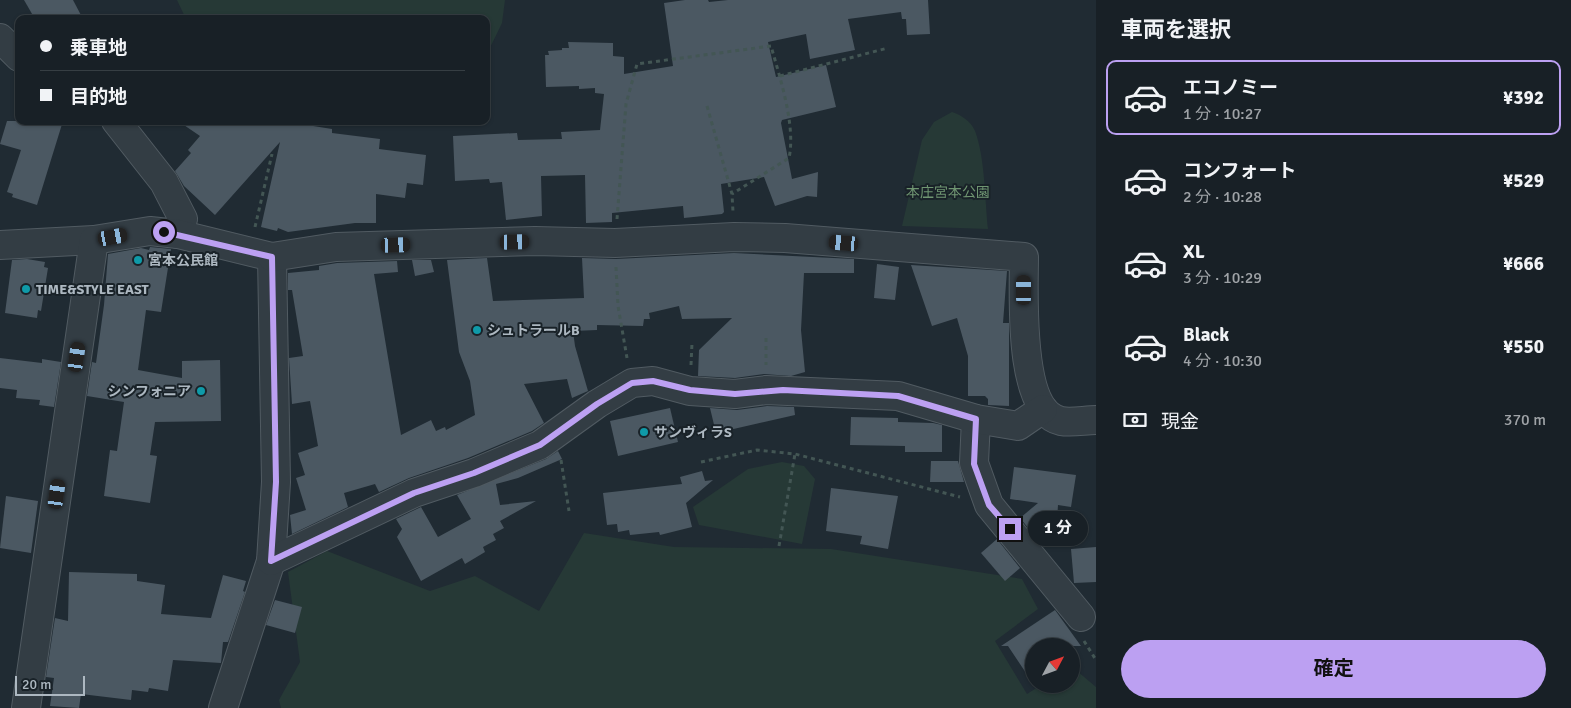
<!DOCTYPE html>
<html lang="ja">
<head>
<meta charset="utf-8">
<style>
	body { margin:0; font-family:Signika,"Noto Sans JP",sans-serif; background:#21282e; color:#f1f3f6; height:100vh; display:flex; flex-direction:column; font-size:19px; white-space:nowrap }
	* { box-sizing:border-box; margin:0 }
	p { font-size:16px; color:#9fa3a7 }
	.icon { flex:none; width:28px; height:28px; fill:none; stroke:currentColor; stroke-width:2; stroke-linecap:round; stroke-linejoin:round }
	.map { position:relative; flex:1; overflow:hidden }
	.drawer { display:flex; flex-direction:column; background:#182026; width:475px }
	.drawer>* { flex:none }
	.banner { position:absolute; left:15px; top:15px; width:475px; height:110px; border-radius:10px; box-shadow:0 1px 4px #0004,0 0 0 1px #363e43; display:grid; align-content:center; height:110px; padding:0 25px; background:#182026 }
	.needle { width:32px; rotate:49deg }
	.fabs { position:absolute; left:1025px; top:638px; display:grid; gap:10px }
	.fabs a { display:grid; place-items:center; width:55px; height:55px; border-radius:50%; background:#182026; box-shadow:0 1px 4px #0004,0 0 0 1px #363e43; font-size:25px }
	.scale { position:absolute; left:15px; bottom:12px; width:70px; box-sizing:border-box; padding-left:5px; border:2px solid #adb8c1; border-top:0; font-size:14px; line-height:18px; white-space:nowrap; color:#adb8c1; -webkit-text-stroke:4px #192228; paint-order:stroke }
	.end { position:absolute; width:22px; height:22px; margin:-11px; border:6px solid #bca0f2; background:#111; box-shadow:0 0 0 2px #111 }
	.from { border-radius:50% }
	.bubble { position:absolute; height:35px; border-radius:18px; background:#182026; box-shadow:0 1px 4px #0004,0 0 0 1px #363e43; font-size:16px; font-weight:700; line-height:35px; text-align:center }
	.car { position:absolute; width:15px; height:30px; margin:-15px -8px; border-radius:6px; box-shadow:0 0 4px 1px #0007; background:linear-gradient(#222 24%,#8ab4d8 0 40%,#222 0 76%,#8ab4d8 0 86%,#222 0) }
	.banner b { display:flex; align-items:center; gap:18px; height:48px; font-size:19px }
	.banner b+b { border-top:1px solid #363e43 }
	.banner i { width:12px; height:12px; background:#f1f3f6 }
	ul { padding:0; list-style:none }
	li { display:flex; align-items:center; gap:15px; height:75px; margin:0 10px 8px; padding:0 15px; border:2px solid transparent; border-radius:10px }
	li div { flex:1 }
	li b { display:block; font-size:19px }
	li em { font-style:normal; font-weight:700 }
	li.current { border-color:#bca0f2 }
	li>.icon { width:45px; height:45px; stroke-width:1.5 }
	h2 { padding:0 25px; font-size:22px; line-height:60px }
	.pay { display:flex; align-items:center; gap:12px; height:55px; padding:0 25px; font-size:19px }
	.pay p { margin-inline-start:auto }
	.action { display:flex; gap:10px; margin-top:auto; padding:10px 25px }
	.action a { flex:1; height:58px; border-radius:30px; background:#bca0f2; color:#111; font-size:20px; font-weight:700; line-height:58px; text-align:center }
	main { display:flex; flex:1; min-height:0 }
	.map>svg:first-child { display:block }
	.green { fill:#263936 }
	.building { fill:#4b5862 }
	.lines { fill:none; stroke-linecap:round; stroke-linejoin:round }
	.minor-casing { stroke:#515b62; stroke-width:30 }
	.path { stroke:#435654; stroke-width:3; stroke-dasharray:4 4; stroke-linecap:butt }
	.minor { stroke:#333d44; stroke-width:28 }
	.route { stroke:#bca0f2; stroke-width:6 }
	.culture-dot { fill:#0f9aa8; stroke:#192228; stroke-width:2 }
	.labels { text-anchor:middle; dominant-baseline:central; stroke-width:4; stroke-linejoin:round; paint-order:stroke }
	.park-label { font-size:14px; fill:#6f9571; stroke:#192228 }
	.poi-label { font-size:14px; font-weight:bold; fill:#adb8c1; stroke:#192228; text-anchor:start }
</style>
</head>
<body>
<main>
<div class="map">
<svg width="1096" height="708" viewBox="0 0 1096 708">
	<rect width="100%" height="100%" fill="#202b33"/>
	<g class="green">
		<polygon points="177,0 505,0 502,23 486,56 486,19 186,19"/>
		<path d="M952 112C961 115 971 121 975 131 985 157 985 201 988 229L902 226 922 140 934 122Z"/>
		<polygon points="782,462 804,466 815,479 802,544 699,525 693,507 748,469"/>
		<polygon points="584,533 674,547 831,549 1022,579 1038,609 995,641 1027,694 1043,684 1071,684 1071,666 1096,687 1096,708 281,708 279,700 300,662 288,572 327,551 430,591 475,576 539,611"/>
	</g>
	<g class="building">
		<polygon points="24,0 73,0 83,19 35,19"/>
		<polygon points="685,0 708,0 709,2 728,0 928,0 930,34 907,35 906,19 902,19 901,12 848,19 855,50 810,59 806,34 768,42 776,77 826,65 836,107 782,120 781,123 792,179 818,172 817,197 807,196 775,206 764,177 721,184 724,212 722,214 684,218 683,206 612,213 612,222 586,223 585,175 541,176 542,216 506,220 502,182 490,183 489,179 455,181 453,136 517,133 518,140 562,139 561,132 600,130 604,94 595,93 595,88 579,89 579,86 546,87 545,55 549,55 548,51 562,50 562,48 569,48 568,42 613,43 613,56 624,57 624,74 673,66 664,3"/>
		<polygon points="7,121 63,121 37,205 12,197 13,194 7,192 21,150 0,144"/>
		<polygon points="178,121 308,121 307,125 332,129 332,133 380,139 379,149 426,155 423,185 407,183 405,198 376,194 376,223 355,223 288,232 278,228 277,231 261,227 280,142 215,215 184,186 175,171 191,153 188,150 200,136"/>
		<polygon points="150,247 171,249 161,312 146,310 138,370 182,378 182,361 220,360 221,421 155,422 150,455 157,456 150,503 104,496 110,450 117,451 124,402 87,396 92,362 96,363 104,305 108,254 141,248 149,250"/>
		<polygon points="734,253 854,259 854,273 804,273 801,330 805,372 791,376 764,374 735,378 698,376 699,350 732,318 682,319 679,306 649,313 650,319 644,319 643,326 597,325 597,330 573,331 575,346 588,391 572,398 567,379 524,384 544,423 532,431 468,458 409,478 379,492 375,484 344,493 348,507 292,534 290,515 306,510 296,478 305,475 298,453 318,446 310,401 292,404 289,358 303,356 292,290 288,290 288,273 319,270 319,266 337,263 397,261 398,272 374,274 401,435 431,420 436,431 445,427 446,430 475,415 470,381 459,352 447,260 487,258 493,301 584,298 582,258 616,259"/>
		<polygon points="27,259 45,262 44,267 48,268 41,311 38,310 37,318 5,313 12,260"/>
		<polygon points="412,260 431,260 434,272 415,276"/>
		<polygon points="877,264 899,267 895,300 874,298"/>
		<polygon points="911,265 1007,271 1003,323 1009,323 1009,406 988,405 988,399 985,396 968,396 968,356 957,318 932,326"/>
		<polygon points="0,358 42,363 42,359 61,362 54,407 39,405 40,400 16,398 17,390 0,388"/>
		<polygon points="767,406 794,407 795,415 716,433 710,408 737,410"/>
		<polygon points="670,408 678,442 618,456 610,421"/>
		<polygon points="851,417 898,418 898,422 933,423 942,425 942,452 905,452 905,446 850,445"/>
		<polygon points="558,451 562,459 518,478 496,484 500,505 536,501 500,521 504,528 493,534 496,540 483,547 485,552 465,564 462,558 421,581 397,537 402,529 396,519 421,507 438,537 471,519 457,495 546,459"/>
		<polygon points="931,461 958,461 964,482 930,482"/>
		<polygon points="1014,467 1076,475 1071,507 1058,505 1056,536 1044,547 1020,518 1038,503 1010,499"/>
		<polygon points="702,471 705,481 713,480 686,503 692,527 660,535 659,532 630,535 629,530 618,532 617,524 607,525 603,493 682,484 680,477"/>
		<polygon points="831,488 898,496 888,549 860,544 862,536 826,531"/>
		<polygon points="6,496 38,501 31,553 0,548"/>
		<polygon points="997,539 1020,568 1005,581 981,553"/>
		<polygon points="1096,547 1096,582 1074,583 1071,549"/>
		<polygon points="69,572 137,574 137,581 165,585 161,614 211,618 223,575 246,581 243,591 245,592 228,642 223,642 221,663 173,660 168,691 149,688 148,692 132,690 131,700 81,694 79,708 50,706 54,678 46,677 55,618 68,621"/>
		<polygon points="275,600 302,607 295,633 266,625"/>
		<polygon points="1055,610 1081,646 1034,646 1034,685 1008,646 1001,646"/>
	</g>
	<g class="lines">
		<g class="minor-casing">
			<g id="minor">
				<polyline points="0,38 19,57"/>
				<polyline points="116,121 164,182 183,219 178,234"/>
				<polyline points="0,245 94,240 150,231 178,234 272,257 276,482 271,561 223,708"/>
				<path d="M272 257 336 247 535 241 615 243 734 237 785 238 1024 257C1024 291 1017 412 1061 421 1072 423 1085 420 1096 420"/>
				<polyline points="976,419 974,463 989,505 1081,617"/>
				<polyline points="271,561 414,493 474,473 540,445 597,404 632,383 653,381 690,391 735,394 766,390 898,396 976,419 1018,426 1043,409"/>
				<polyline points="26,708 94,240"/>
			</g>
		</g>
		<g class="path">
			<polyline points="780,76 888,48"/>
			<polyline points="707,106 732,194 733,212"/>
			<path d="M617 219 626 104 637 64 771 46C780 78 796 126 789 158L732 194"/>
			<polyline points="255,227 272,154"/>
			<polyline points="616,267 618,306 627,358"/>
			<polyline points="766,338 766,365"/>
			<polyline points="691,365 692,343"/>
			<polyline points="561,460 569,511"/>
			<polyline points="701,462 757,450 795,454 960,497"/>
			<polyline points="779,546 795,454"/>
			<polyline points="1084,641 1096,660"/>
		</g>
		<use href="#minor" class="minor"/>
	</g>
	<g class="lines">
		<polyline class="route" points="164,232 272,257 276,482 271,561 414,493 474,473 540,445 597,404 632,383 653,381 690,390 735,394 783,390 898,396 976,419 974,464 989,505 1010,529"/>
	</g>
	<g class="culture-dot">
		<circle cx="138" cy="260" r="5"/>
		<circle cx="26" cy="289" r="5"/>
		<circle cx="477" cy="330" r="5"/>
		<circle cx="201" cy="391" r="5"/>
		<circle cx="644" cy="432" r="5"/>
	</g>
	<g class="labels">
		<g class="park-label">
			<text x="948" y="192">本庄宮本公園</text>
		</g>
		<g class="poi-label">
			<text x="148" y="260">宮本公民館</text>
			<text x="36" y="289">TIME&amp;STYLE EAST</text>
			<text x="487" y="330">シュトラールB</text>
			<text x="191" y="391" text-anchor="end">シンフォニア</text>
			<text x="654" y="432">サンヴィラS</text>
		</g>
	</g>
</svg>
<div class="fabs">
<a><svg class="needle" viewBox="-14 -14 28 28"><path d="M0-13l5 13h-10z" fill="#e53935"/><path d="M0 13l5-13h-10z" fill="#9fa3a7"/></svg></a>
</div>
<div class="scale">20 m</div>
<i class="end from" style="left:164px;top:232px"></i>
<i class="end" style="left:1010px;top:529px"></i>
<div class="bubble" style="left:1028px;top:511px;width:60px">1 分</div>
<i class="car" style="left:113px;top:237px;rotate:80deg"></i>
<i class="car" style="left:515px;top:242px;rotate:89deg"></i>
<i class="car" style="left:844px;top:243px;rotate:275deg"></i>
<i class="car" style="left:396px;top:245px;rotate:88deg"></i>
<i class="car" style="left:1024px;top:290px;rotate:0deg"></i>
<i class="car" style="left:77px;top:357px;rotate:8deg"></i>
<i class="car" style="left:57px;top:494px;rotate:8deg"></i>
<div class="banner">
<b><i class="from"></i>乗車地</b>
<b><i></i>目的地</b>
</div>
</div>
<section class="drawer">
<h2>車両を選択</h2>
<ul>
<li class="current"><svg class="icon" aria-label="car" viewBox="0 0 24 24"><path d="M5 17H2v-5l4-1 3-4h7l3 4 3 1v5h-3M9 17h6M6 11h13"/><circle cx="7" cy="17" r="2"/><circle cx="17" cy="17" r="2"/></svg><div><b>エコノミー</b><p>1 分 · 10:27</p></div><em>¥392</em></li>
<li><svg class="icon" aria-label="car" viewBox="0 0 24 24"><path d="M5 17H2v-5l4-1 3-4h7l3 4 3 1v5h-3M9 17h6M6 11h13"/><circle cx="7" cy="17" r="2"/><circle cx="17" cy="17" r="2"/></svg><div><b>コンフォート</b><p>2 分 · 10:28</p></div><em>¥529</em></li>
<li><svg class="icon" aria-label="car" viewBox="0 0 24 24"><path d="M5 17H2v-5l4-1 3-4h7l3 4 3 1v5h-3M9 17h6M6 11h13"/><circle cx="7" cy="17" r="2"/><circle cx="17" cy="17" r="2"/></svg><div><b>XL</b><p>3 分 · 10:29</p></div><em>¥666</em></li>
<li><svg class="icon" aria-label="car" viewBox="0 0 24 24"><path d="M5 17H2v-5l4-1 3-4h7l3 4 3 1v5h-3M9 17h6M6 11h13"/><circle cx="7" cy="17" r="2"/><circle cx="17" cy="17" r="2"/></svg><div><b>Black</b><p>4 分 · 10:30</p></div><em>¥550</em></li>
</ul>
<div class="pay"><svg class="icon" aria-label="cash" viewBox="0 0 24 24"><path d="M3 7h18v10H3z"/><circle cx="12" cy="12" r="2"/></svg>現金<p>370 m</p></div>
<div class="action"><a>確定</a></div>
</section>
</main>
</body>
</html>
